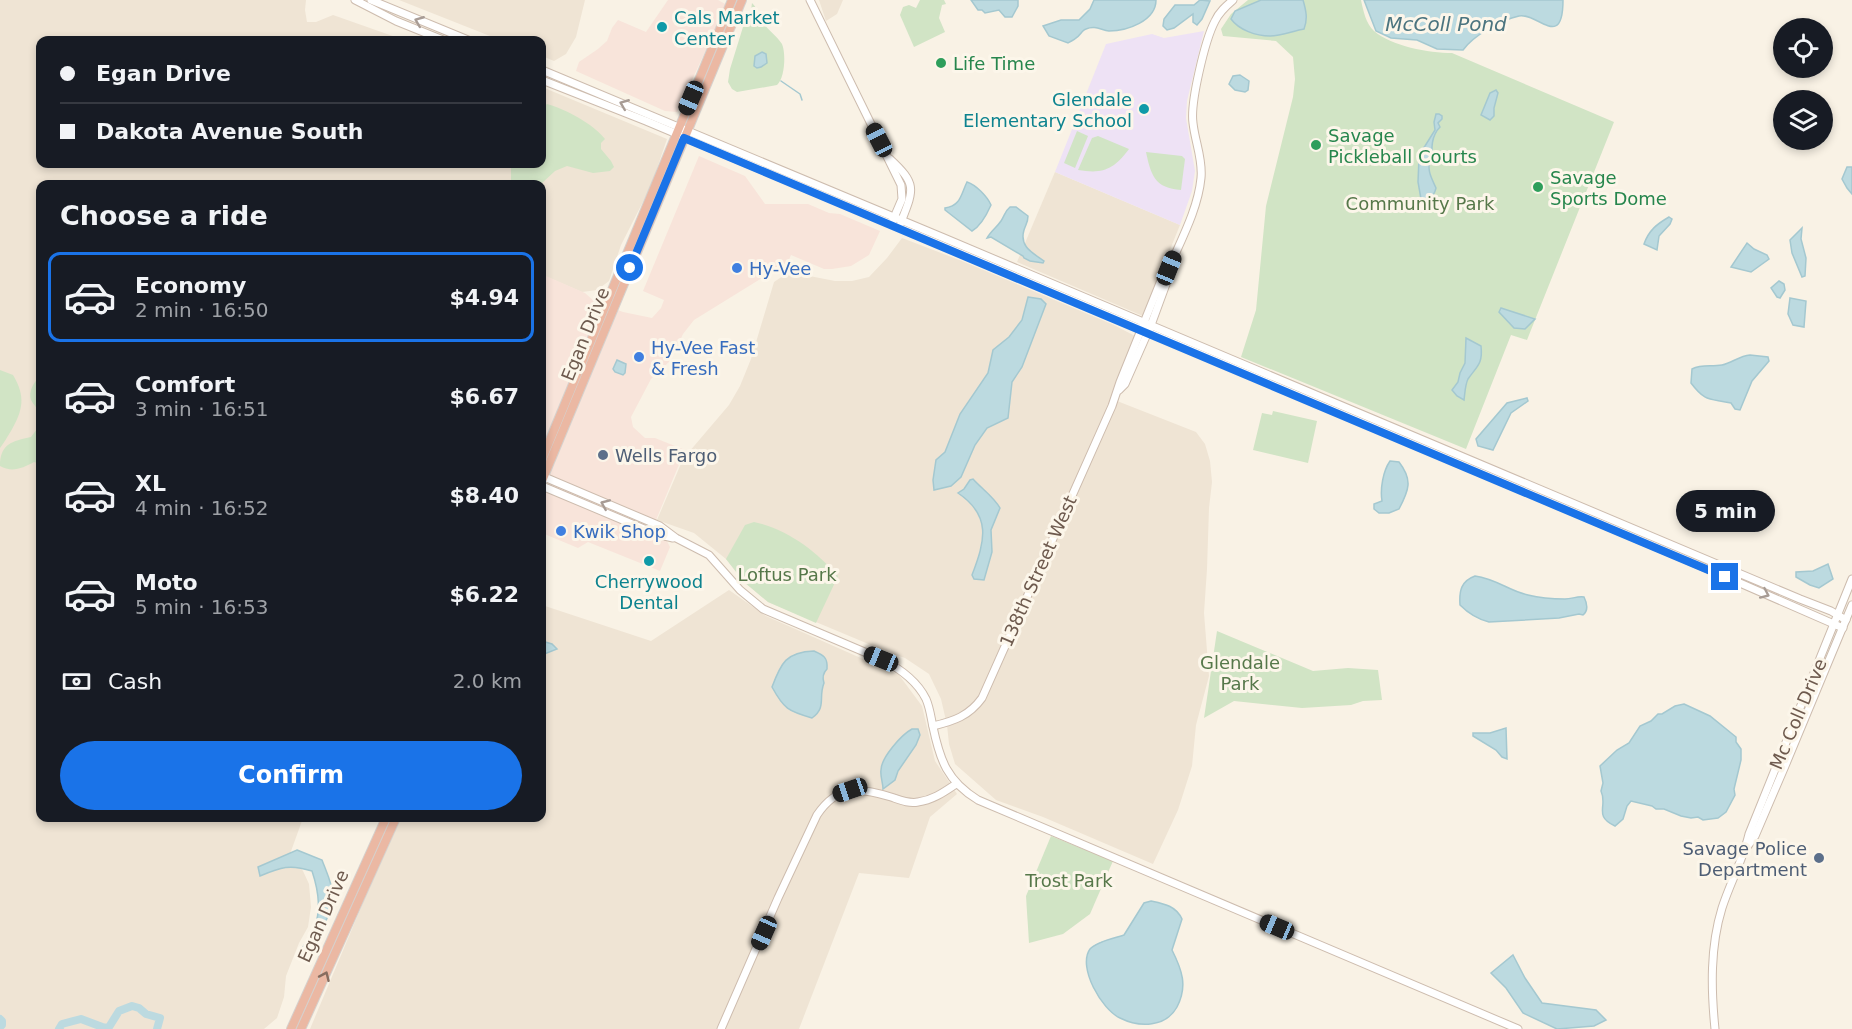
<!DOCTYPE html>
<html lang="en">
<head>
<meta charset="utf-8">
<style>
	body { margin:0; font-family:"DejaVu Sans",sans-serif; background:#20242c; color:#f1f3f6; height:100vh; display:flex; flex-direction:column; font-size:22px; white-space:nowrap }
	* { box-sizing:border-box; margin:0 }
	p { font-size:20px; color:#9ea1a6 }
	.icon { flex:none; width:33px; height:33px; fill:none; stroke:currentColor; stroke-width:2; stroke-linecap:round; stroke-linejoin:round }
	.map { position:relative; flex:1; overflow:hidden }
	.side { position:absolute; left:36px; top:180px; width:510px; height:642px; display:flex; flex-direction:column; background:#171b24; border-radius:12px; box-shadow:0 3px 9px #0003 }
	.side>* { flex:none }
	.hud { position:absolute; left:36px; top:36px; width:510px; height:132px; border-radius:12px; box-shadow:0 3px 9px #0003; display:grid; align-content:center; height:132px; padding:0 24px; background:#171b24 }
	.buttons { position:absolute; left:1773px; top:18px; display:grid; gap:12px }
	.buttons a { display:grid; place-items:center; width:60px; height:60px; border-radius:50%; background:#171b24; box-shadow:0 3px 9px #0003; font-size:30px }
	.end { position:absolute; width:27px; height:27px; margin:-14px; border:8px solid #1a73e8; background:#fff; box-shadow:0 0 0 3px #fff }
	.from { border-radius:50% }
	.bubble { position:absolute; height:42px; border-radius:21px; background:#171b24; box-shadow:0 3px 9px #0003; font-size:20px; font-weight:700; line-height:42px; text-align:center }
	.car { position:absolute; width:18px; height:36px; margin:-18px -9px; border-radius:8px; box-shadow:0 0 4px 2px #0007; background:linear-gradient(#222 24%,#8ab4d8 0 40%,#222 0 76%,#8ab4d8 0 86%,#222 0) }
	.hud b { display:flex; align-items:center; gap:21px; height:57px; font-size:22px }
	.hud b+b { border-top:2px solid #363941 }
	.hud i { width:15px; height:15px; background:#f1f3f6 }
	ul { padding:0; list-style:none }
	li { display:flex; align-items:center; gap:18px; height:90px; margin:0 12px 9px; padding:0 12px; border:3px solid transparent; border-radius:12px }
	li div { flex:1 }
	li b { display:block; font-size:22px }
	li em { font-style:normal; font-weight:700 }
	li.active { border-color:#1a73e8 }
	li>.icon { width:54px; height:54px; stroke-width:1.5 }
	h2 { padding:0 24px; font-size:27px; line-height:72px }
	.pay { display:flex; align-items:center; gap:15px; height:66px; padding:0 24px; font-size:22px }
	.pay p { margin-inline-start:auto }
	.primary-button { display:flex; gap:12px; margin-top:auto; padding:12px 24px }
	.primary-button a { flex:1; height:69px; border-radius:36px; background:#1a73e8; color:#fff; font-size:24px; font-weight:700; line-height:69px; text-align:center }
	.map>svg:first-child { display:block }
	.residential { fill:#efe4d4 }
	.commercial { fill:#f8e4da }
	.education { fill:#eee2f5 }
	.green { fill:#d1e4c5 }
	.water { fill:#bcdae0; stroke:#a4c8d0; stroke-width:1.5 }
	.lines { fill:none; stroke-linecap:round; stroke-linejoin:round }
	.stream { stroke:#a4c8d0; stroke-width:1.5 }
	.river { stroke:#bcdae0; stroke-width:8 }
	.secondary-casing { stroke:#cdbcae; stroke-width:9 }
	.highway-casing { stroke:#d6d1cd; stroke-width:10 }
	.secondary { stroke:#fff; stroke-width:7 }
	.highway { stroke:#ebb8a3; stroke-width:8 }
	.oneway { stroke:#a89c95 }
	.oneway2 { stroke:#876d5f }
	.route { stroke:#1a73e8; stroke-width:8 }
	.culture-dot { fill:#0f9aa8; stroke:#fcf6ea; stroke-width:2 }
	.leisure-dot { fill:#2e9e5b; stroke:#fcf6ea; stroke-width:2 }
	.shop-dot { fill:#3f7fe0; stroke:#fcf6ea; stroke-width:2 }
	.service-dot { fill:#5c6f8a; stroke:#fcf6ea; stroke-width:2 }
	.labels { text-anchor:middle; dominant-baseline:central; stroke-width:6; stroke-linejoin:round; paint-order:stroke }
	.culture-label { font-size:18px; fill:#0d838f; stroke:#fcf6ea; text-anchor:start }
	.leisure-label { font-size:18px; fill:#27864d; stroke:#fcf6ea; text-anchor:start }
	.park-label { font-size:18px; fill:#56784a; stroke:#fcf6ea }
	.shop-label { font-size:18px; fill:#366cbe; stroke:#fcf6ea; text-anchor:start }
	.street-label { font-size:18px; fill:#6e5a4e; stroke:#fcf6ea }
	.service-label { font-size:18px; fill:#4e5e75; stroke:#fcf6ea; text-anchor:start }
	.water-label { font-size:20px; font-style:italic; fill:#4b747f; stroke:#fcf6ea }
</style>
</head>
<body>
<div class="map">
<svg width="1852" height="1029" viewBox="0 0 1852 1029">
	<rect width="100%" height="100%" fill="#f9f2e5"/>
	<g class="residential">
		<polygon points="0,0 306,0 305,10 307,22 316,22 333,15 404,40 40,40 40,164 542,164 542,87 667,139 651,186 621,245 609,281 597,290 582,292 547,277 542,300 542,184 40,184 40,818 303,818 290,854 303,871 309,884 311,907 308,927 299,943 286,976 284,997 277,1018 264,1029 0,1029"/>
		<polygon points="399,0 585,0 576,37 566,54 554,61 542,56 542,40 500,40"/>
		<polygon points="819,0 843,0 837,14 826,21"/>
		<polygon points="1055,172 1180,225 1143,316 1017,262"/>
		<polygon points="902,238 962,261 1114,325 1135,336 1112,399 1196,432 1205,444 1210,461 1212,482 1209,508 1207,569 1204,613 1209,676 1196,725 1192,766 1178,810 1153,864 1043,817 996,800 955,764 949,744 947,725 941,699 929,674 905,658 890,653 768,602 744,582 726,559 694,533 657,520 683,459 729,405 740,386 751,359 774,282 789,272 835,281 852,281 869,277 887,258"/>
		<polygon points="729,590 766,616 899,675 922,706 935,761 957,794 930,817 909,878 859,873 799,1029 310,1029 365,898 401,818 542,818 542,605 651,641"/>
	</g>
	<g class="commercial">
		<polygon points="668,0 718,0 727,5 677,112 665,111 576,71 579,62 598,49 607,41 612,28 618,20 646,32"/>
		<polygon points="699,156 745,176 765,204 808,204 829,213 840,214 880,231 869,255 851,266 832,269 824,269 791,255 788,262 694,320 683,334 671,360 651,379 631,417 633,427 645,438 655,438 685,450 656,520 670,547 660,571 588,542 578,548 542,533 542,300 546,276 585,293 594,301 623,312 652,318 661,308 664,300 643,291"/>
	</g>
	<polygon class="education" points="1204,31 1187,101 1186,118 1195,171 1192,191 1180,225 1055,172 1106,44 1152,34 1164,38"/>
	<g class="green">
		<polygon points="920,0 944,0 946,4 942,5 939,18 945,32 914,47 900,15 903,7 909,5 916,8"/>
		<path d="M1248 0H1361C1363 10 1366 24 1374 31 1391 46 1429 53 1452 53L1614 122 1527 340 1511 335 1466 449 1241 357 1256 310 1266 206 1293 97 1295 79 1293 57 1276 41 1223 36 1221 29 1231 14Z"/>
		<path d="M752 3C759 10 758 16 763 23 769 31 777 36 782 44 786 53 785 78 777 85L737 92 732 89 728 82 730 69 743 27 750 17Z"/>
		<path d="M547 104C565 109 594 124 605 139L601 143V149L611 161 614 167 610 171 593 173 567 166 555 171 541 184H511V164H542V108Z"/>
		<polygon points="1077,131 1088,136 1075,168 1064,163"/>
		<path d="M1098 136 1129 149C1113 170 1103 174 1078 170L1092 138Z"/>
		<path d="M1146 152 1182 156 1185 159 1181 190C1155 188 1151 176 1146 152Z"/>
		<path d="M0 370 13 375C26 397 23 410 11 431 7 437 4 443 0 448Z"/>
		<path d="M40 377V412C38 409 33 404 31 400 28 392 34 381 40 377Z"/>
		<polygon points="1273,411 1317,421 1308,463 1253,450 1262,413 1272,415"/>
		<path d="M40 425V464L34 462C23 468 12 473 0 466 0 444 12 441 31 437Z"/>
		<path d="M754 522C787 529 816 551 838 576L816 623 768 602 744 582 726 559 745 525Z"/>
		<polygon points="1217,631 1313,671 1348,668 1378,670 1382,700 1363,701 1351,705 1302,708 1234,701 1204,718"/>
		<polygon points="1051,836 1113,861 1090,914 1063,934 1029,943 1026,896"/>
	</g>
	<g class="water">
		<polygon points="971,0 1018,0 1018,6 1012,17 1005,17 999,10 985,13 982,10 978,10"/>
		<path d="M1094 0H1156C1156 21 1127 31 1109 31 1101 30 1095 25 1086 29 1082 30 1080 36 1076 38 1074 40 1071 41 1068 43L1049 36 1043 26 1061 20H1079L1090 9Z"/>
		<polygon points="1200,0 1210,1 1202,19 1197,25 1193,22 1193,14 1174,28 1167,30 1163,26 1164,19 1175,5 1194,5"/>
		<path d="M1261 0H1303C1306 10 1308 19 1304 29 1293 31 1281 36 1270 36 1256 36 1239 30 1231 19L1235 11Z"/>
		<path d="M1364 0H1563C1563 51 1537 12 1519 16 1501 20 1474 35 1463 50L1437 49 1417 40 1391 38 1376 31Z"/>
		<polygon points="762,52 766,54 767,63 761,67 757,68 754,66 755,56"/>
		<polygon points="1240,75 1249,81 1248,90 1245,92 1235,90 1229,84 1233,76"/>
		<polygon points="1496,90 1498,93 1494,108 1494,116 1490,120 1481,115 1490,93"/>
		<path d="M1436 114H1439L1442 116V119L1438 123 1440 127C1432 135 1430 149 1434 159L1430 158C1427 171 1431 177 1436 188 1434 196 1429 202 1421 199L1418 182 1419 158 1417 156 1425 146 1435 130 1434 122Z"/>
		<polygon points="1847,167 1852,167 1852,194 1847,188 1842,179"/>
		<path d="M967 182C976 185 987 196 991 205 987 214 981 226 972 231L945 210V208C961 206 961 194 967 182Z"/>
		<path d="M1010 207H1016L1028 216C1028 222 1026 224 1024 230 1019 247 1033 253 1044 261L1043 263 1030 261 1024 258 1023 256 991 237 987 238C991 231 997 227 1001 221 1005 215 1005 211 1010 207Z"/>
		<path d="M1669 217 1672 219 1670 224 1659 236 1657 250 1644 244C1649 230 1657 224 1669 217Z"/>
		<polygon points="1802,228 1801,239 1806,258 1805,276 1802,277 1792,253 1790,240"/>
		<polygon points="1747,243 1754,249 1767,255 1769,259 1751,272 1731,267"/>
		<polygon points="1779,281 1784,284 1785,290 1780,298 1777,297 1771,288"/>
		<polygon points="1028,297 1041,299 1046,304 1022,367 1012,382 1008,418 987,428 975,445 961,477 951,486 934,490 933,480 936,460 945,452 960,414 988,373 993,350 1009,337 1022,320"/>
		<polygon points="1790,298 1806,301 1804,327 1793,325 1788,314"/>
		<polygon points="1501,308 1535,319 1525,329 1514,328 1499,312"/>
		<path d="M1466 338 1481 346C1483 364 1477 366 1468 379 1465 385 1465 393 1464 400L1457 396 1452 390 1458 382 1460 373 1465 363Z"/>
		<path d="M1750 355 1768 357 1769 361 1752 381 1740 410 1735 409 1731 403C1710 398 1706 403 1691 383L1692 369C1702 364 1711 367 1722 365 1732 363 1739 356 1750 355Z"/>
		<polygon points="617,360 626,364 625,373 623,375 615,372 613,369"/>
		<polygon points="1527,398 1528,401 1511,413 1493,450 1478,446 1476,439 1507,403"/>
		<path d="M1390 461 1399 462C1413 480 1409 490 1399 509L1389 513H1379L1374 509V504L1382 501C1380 489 1383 471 1390 461Z"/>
		<path d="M973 479C982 489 994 497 1000 508L991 530 992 552 984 580 974 579 972 575C985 541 992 516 958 493L964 489 970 480Z"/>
		<polygon points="1828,564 1833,579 1819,588 1810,585 1796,577 1796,572 1813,571"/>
		<path d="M1475 576C1497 579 1509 591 1528 595 1540 598 1553 599 1565 599 1572 599 1577 596 1584 597 1587 603 1589 610 1583 615L1579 614 1559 618 1489 622C1477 619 1469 614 1460 605 1459 591 1461 581 1475 576Z"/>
		<polygon points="542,641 552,644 557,649 542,655"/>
		<path d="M814 651C823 655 828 657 827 669 823 673 822 677 824 683 818 698 827 707 812 718 788 711 784 709 772 687 781 663 786 652 814 651Z"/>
		<path d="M1684 704 1710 716 1736 737V742L1741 749V760L1734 789 1735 795 1726 812 1718 818 1703 820 1698 817 1691 818 1681 816 1664 809H1656L1652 806 1631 801 1627 806 1623 819 1615 826C1593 816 1608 806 1601 791L1603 783 1600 766 1617 750 1629 743 1640 726 1651 721 1658 714H1662L1675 706Z"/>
		<polygon points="1506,728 1507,759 1502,757 1496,750 1473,736 1473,733 1490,733"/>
		<path d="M912 729H918L920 735 916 745 898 771 895 780 883 789C883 783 880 776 881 770 881 758 901 735 912 729Z"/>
		<path d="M297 850 322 860C326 871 333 885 333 897 333 908 315 948 308 955L302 949C306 941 311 935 314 928 322 910 318 889 312 871 290 864 281 867 260 876L258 867Z"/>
		<path d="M1151 901C1165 904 1176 906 1182 919L1172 950C1182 970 1188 986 1177 1007 1166 1027 1140 1028 1120 1018 1102 1010 1077 967 1090 949 1097 941 1115 938 1124 935L1144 903Z"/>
		<polygon points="1513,955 1525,978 1542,1003 1596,1010 1606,1020 1594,1026 1557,1029 1523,1013 1506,988 1491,973"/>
	</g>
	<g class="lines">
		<polyline class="stream" points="781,81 800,94 802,100"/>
		<g class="river">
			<polyline points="0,1019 2,1021 2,1025 0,1027"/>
			<polyline points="59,1029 62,1024 81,1019 105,1028 109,1027 119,1011 132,1006 139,1008 146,1014 160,1018 157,1029"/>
		</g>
		<g class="secondary-casing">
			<g id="secondary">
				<polyline points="355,0 396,21 443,40"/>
				<polyline points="371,0 468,40"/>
				<polyline points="810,0 901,185 902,199 893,220"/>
				<polyline points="542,70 944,238 1800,599 1831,611 1846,620"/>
				<polyline points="542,80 646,121 1141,329 1685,559 1843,628"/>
				<path d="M890 159C917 184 914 189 901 222"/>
				<path d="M1119 390 1125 384 1151 325 1169 276V268C1181 240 1198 209 1201 178 1203 159 1195 142 1193 123 1190 103 1205 40 1215 21 1219 12 1226 6 1233 0"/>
				<path d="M542 476 660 526 676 538 709 555 740 590 763 609 881 659C899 668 917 681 926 699 930 708 931 718 933 727 940 760 947 781 978 800L1518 1029"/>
				<polyline points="542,486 656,534 673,538"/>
				<path d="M933 726C954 721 969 716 982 698L1112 406 1120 382 1164 273 1169 268"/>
				<polyline points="1747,847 1755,836 1785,766 1852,605"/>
				<path d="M721 1029 778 898 817 815C838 784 859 787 891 797 900 800 909 804 918 802 933 800 944 792 956 784"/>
				<path d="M1715 1029C1711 989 1710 947 1722 908 1730 883 1743 860 1749 834L1852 579"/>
			</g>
		</g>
		<g class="highway-casing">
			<g id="highway">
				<polyline points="542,459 732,0"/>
				<polyline points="542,481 742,0"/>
				<polyline points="291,1029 386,818"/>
				<polyline points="301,1029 396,818"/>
			</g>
		</g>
		<use href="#secondary" class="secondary"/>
		<use href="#highway" class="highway"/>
	</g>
	<defs><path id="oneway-chevron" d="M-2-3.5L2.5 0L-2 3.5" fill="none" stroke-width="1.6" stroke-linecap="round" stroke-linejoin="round" transform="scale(1.5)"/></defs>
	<g class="oneway">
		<use href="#oneway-chevron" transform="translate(419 21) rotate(-158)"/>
		<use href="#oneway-chevron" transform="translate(624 104) rotate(-158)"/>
		<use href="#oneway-chevron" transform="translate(605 504) rotate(-157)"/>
		<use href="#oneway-chevron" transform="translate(1765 594) rotate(24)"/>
	</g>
	<use class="oneway2" href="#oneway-chevron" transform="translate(325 976) rotate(-66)"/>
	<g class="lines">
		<polyline class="route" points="630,268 684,138 1725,577"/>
	</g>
	<g class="culture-dot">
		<circle cx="662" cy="27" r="6"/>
		<circle cx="1144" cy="109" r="6"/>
		<circle cx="649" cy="561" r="6"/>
	</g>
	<g class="leisure-dot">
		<circle cx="941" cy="63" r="6"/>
		<circle cx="1316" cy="145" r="6"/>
		<circle cx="1538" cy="187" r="6"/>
	</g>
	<g class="shop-dot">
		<circle cx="737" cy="268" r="6"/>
		<circle cx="639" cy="357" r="6"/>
		<circle cx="561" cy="531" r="6"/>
	</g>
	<g class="service-dot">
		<circle cx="603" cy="455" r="6"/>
		<circle cx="1819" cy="858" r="6"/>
	</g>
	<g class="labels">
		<g class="culture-label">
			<text x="674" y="17">Cals Market<tspan x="674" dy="21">Center</tspan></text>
			<text x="1132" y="99" text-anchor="end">Glendale<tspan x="1132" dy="21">Elementary School</tspan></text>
			<text x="649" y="581" text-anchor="middle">Cherrywood<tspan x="649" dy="21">Dental</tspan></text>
		</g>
		<g class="leisure-label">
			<text x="953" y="63">Life Time</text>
			<text x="1328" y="135">Savage<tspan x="1328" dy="21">Pickleball Courts</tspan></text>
			<text x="1550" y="177">Savage<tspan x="1550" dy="21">Sports Dome</tspan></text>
		</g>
		<g class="park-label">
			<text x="1420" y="203">Community Park</text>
			<text x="787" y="574">Loftus Park</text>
			<text x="1240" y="662">Glendale<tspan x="1240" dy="21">Park</tspan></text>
			<text x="1069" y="880">Trost Park</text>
		</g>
		<g class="shop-label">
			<text x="749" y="268">Hy-Vee</text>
			<text x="651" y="347">Hy-Vee Fast<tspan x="651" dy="21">&amp; Fresh</tspan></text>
			<text x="573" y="531">Kwik Shop</text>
		</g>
		<g class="street-label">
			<text transform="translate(585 334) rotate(-68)">Egan Drive</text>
			<text transform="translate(1038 571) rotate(-66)">138th Street West</text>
			<text transform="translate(1798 714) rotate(-67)">Mc Coll Drive</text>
			<text transform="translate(323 916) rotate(-66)">Egan Drive</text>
		</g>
		<g class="service-label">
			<text x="615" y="455">Wells Fargo</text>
			<text x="1807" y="848" text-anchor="end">Savage Police<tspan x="1807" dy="21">Department</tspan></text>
		</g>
		<g class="water-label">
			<text x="1446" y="24">McColl Pond</text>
		</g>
	</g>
</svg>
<div class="buttons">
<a><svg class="icon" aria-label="locate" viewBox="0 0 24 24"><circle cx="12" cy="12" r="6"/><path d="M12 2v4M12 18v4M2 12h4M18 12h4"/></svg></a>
<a><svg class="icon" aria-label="layers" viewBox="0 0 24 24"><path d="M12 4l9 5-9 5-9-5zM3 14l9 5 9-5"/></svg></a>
</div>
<i class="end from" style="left:630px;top:268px"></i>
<i class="end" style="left:1725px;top:577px"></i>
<div class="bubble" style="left:1676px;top:490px;width:99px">5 min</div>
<i class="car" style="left:691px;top:98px;rotate:203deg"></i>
<i class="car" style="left:879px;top:140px;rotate:333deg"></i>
<i class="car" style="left:1169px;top:268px;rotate:22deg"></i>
<i class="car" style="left:881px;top:659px;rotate:292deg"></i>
<i class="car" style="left:850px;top:790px;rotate:251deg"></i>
<i class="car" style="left:1277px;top:927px;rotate:293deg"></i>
<i class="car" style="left:764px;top:933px;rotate:204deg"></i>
<div class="hud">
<b><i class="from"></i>Egan Drive</b>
<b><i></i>Dakota Avenue South</b>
</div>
<section class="side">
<h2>Choose a ride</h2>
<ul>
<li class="active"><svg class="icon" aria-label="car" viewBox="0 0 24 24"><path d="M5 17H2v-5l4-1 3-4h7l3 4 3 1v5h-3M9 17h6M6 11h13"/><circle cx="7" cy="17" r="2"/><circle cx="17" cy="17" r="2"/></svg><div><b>Economy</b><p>2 min · 16:50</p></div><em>$4.94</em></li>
<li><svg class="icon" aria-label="car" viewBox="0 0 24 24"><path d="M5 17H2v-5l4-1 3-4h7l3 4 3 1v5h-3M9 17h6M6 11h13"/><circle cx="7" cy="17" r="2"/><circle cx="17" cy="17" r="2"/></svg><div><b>Comfort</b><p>3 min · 16:51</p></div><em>$6.67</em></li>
<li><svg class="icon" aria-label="car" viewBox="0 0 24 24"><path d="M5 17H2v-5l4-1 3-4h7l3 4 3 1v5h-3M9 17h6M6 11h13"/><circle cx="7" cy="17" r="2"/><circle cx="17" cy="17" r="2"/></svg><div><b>XL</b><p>4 min · 16:52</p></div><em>$8.40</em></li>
<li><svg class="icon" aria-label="car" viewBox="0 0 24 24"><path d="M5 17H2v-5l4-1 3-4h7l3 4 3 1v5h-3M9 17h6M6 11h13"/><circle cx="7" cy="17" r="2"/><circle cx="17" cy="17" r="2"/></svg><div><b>Moto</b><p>5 min · 16:53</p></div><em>$6.22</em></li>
</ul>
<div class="pay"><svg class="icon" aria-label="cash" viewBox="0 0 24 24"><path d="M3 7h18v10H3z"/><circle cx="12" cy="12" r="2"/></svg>Cash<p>2.0 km</p></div>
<div class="primary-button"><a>Confirm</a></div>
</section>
</div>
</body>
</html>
